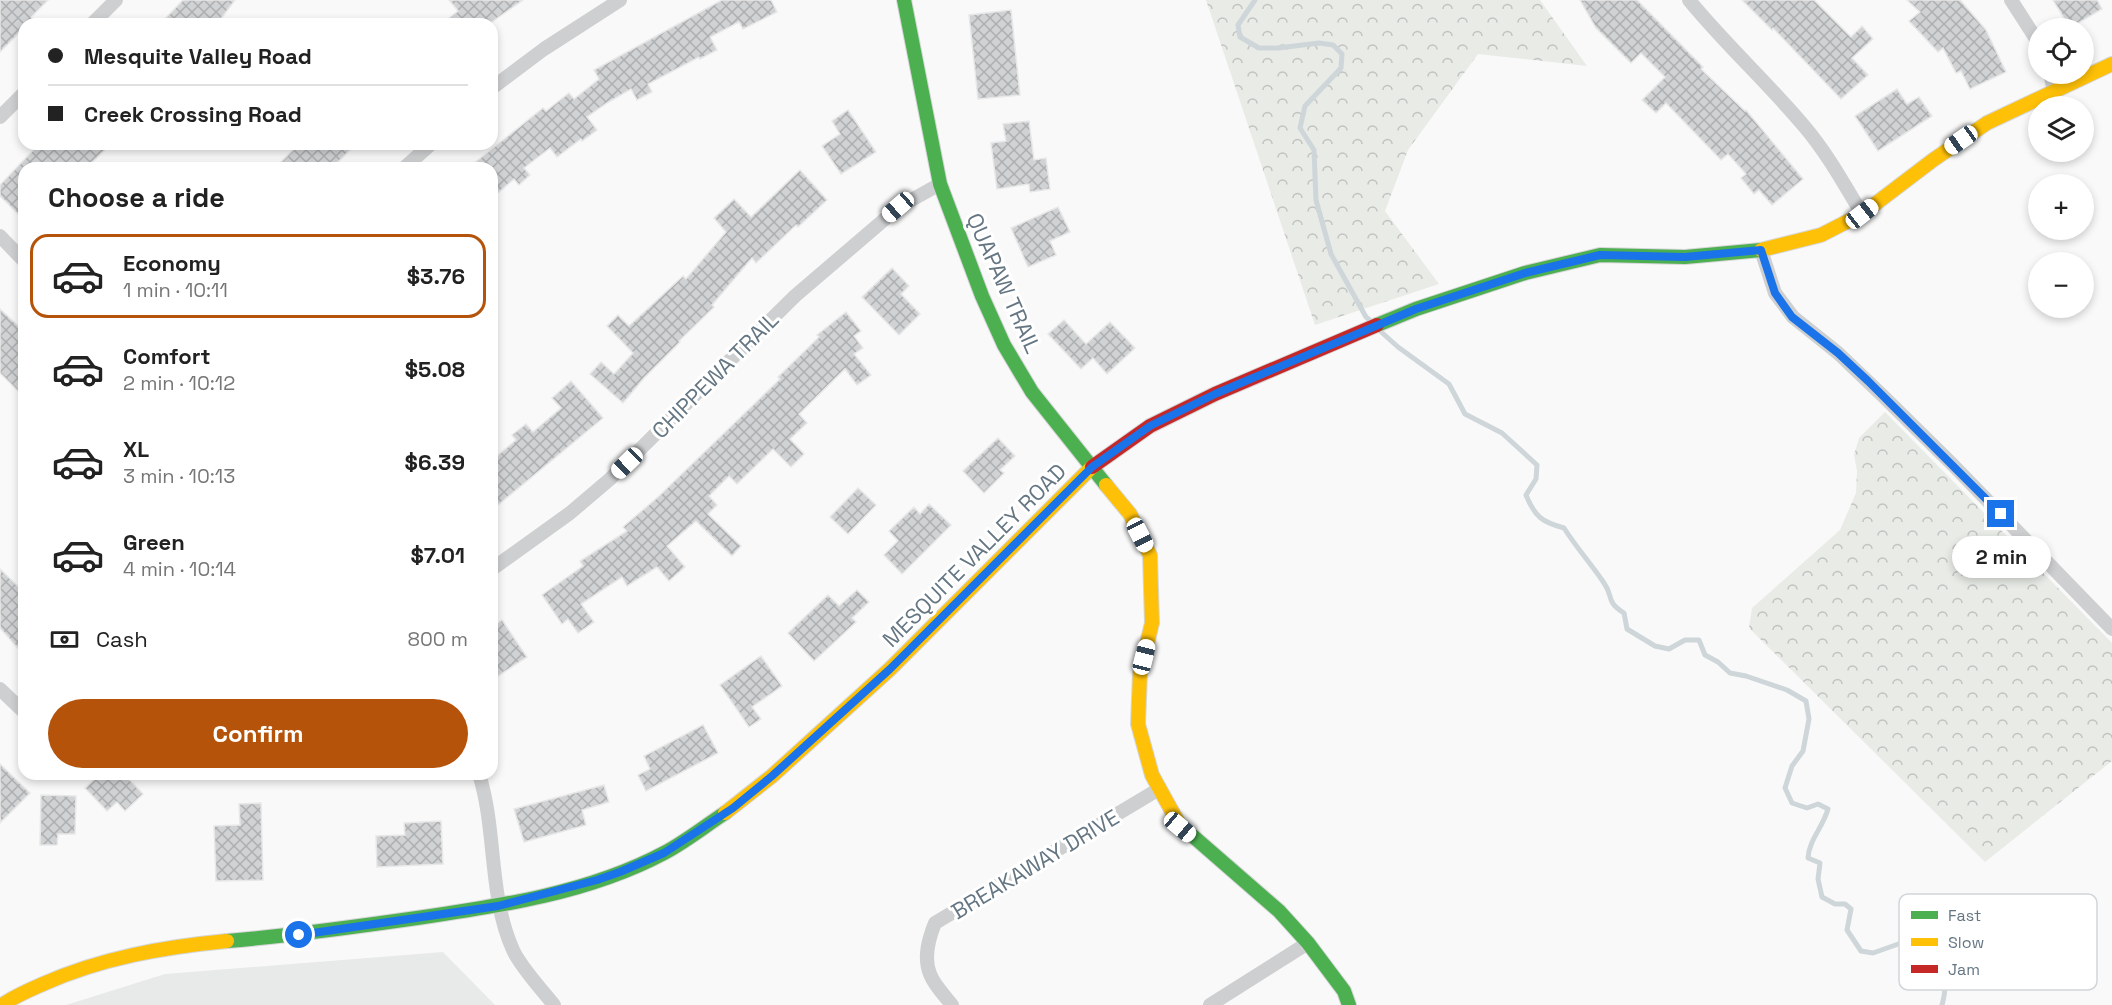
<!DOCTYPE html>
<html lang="en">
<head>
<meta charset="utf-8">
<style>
	body { margin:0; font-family:"Space Grotesk",sans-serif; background:#f6f6f6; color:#222; height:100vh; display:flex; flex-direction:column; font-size:22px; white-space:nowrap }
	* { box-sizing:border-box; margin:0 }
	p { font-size:20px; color:#767676 }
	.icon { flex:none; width:33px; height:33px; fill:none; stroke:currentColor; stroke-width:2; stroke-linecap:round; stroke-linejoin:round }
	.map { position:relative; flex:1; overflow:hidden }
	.details { position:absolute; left:18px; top:162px; width:480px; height:618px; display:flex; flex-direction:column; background:#fff; border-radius:18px; box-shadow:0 3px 9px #0003 }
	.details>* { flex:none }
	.guide { position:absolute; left:18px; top:18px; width:480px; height:132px; border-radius:18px; box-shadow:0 3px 9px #0003; display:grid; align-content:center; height:132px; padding:0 30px; background:#fff }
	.controls { position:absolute; left:2028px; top:18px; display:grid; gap:12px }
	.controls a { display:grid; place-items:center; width:66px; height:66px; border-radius:50%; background:#fff; box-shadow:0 3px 9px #0003; font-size:30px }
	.end { position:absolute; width:27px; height:27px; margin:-14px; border:8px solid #1a73e8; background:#fff; box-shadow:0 0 0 3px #fff }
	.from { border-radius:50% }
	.bubble { position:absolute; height:42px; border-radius:21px; background:#fff; box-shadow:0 3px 9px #0003; font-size:20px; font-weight:700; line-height:42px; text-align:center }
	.car { position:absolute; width:18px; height:36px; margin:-18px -9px; border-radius:8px; box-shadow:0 0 4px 2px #0007; background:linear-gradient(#fff 24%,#345 0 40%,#fff 0 76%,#345 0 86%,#fff 0) }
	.guide b { display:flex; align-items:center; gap:21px; height:57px; font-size:22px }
	.guide b+b { border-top:2px solid #e0e0e0 }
	.guide i { width:15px; height:15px; background:#222 }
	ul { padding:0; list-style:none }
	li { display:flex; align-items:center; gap:18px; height:84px; margin:0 12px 9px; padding:0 18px; border:3px solid transparent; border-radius:18px }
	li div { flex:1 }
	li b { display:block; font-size:22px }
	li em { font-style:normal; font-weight:700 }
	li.selected { border-color:#b45309 }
	li>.icon { width:54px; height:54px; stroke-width:1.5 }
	h2 { padding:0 30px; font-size:27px; line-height:72px }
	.pay { display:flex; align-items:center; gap:15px; height:66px; padding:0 30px; font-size:22px }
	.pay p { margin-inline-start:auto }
	.button { display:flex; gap:12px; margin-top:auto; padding:12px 30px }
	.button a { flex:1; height:69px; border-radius:36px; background:#b45309; color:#fff; font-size:24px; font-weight:700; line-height:69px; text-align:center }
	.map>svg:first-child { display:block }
	.built { fill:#e8e9e9 }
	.forest { fill:url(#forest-crowns) }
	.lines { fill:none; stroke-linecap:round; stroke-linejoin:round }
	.stream { stroke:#ced6d9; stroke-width:5 }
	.building { fill:url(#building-cross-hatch); stroke:#e8e8e8; stroke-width:1.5 }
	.fast-casing { stroke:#d5d6d7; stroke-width:16 }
	.slow-casing { stroke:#d5d6d7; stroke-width:16 }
	.jam-casing { stroke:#d5d6d7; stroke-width:16 }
	.street { stroke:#cecfd0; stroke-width:14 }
	.fast { stroke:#4caf50; stroke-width:14 }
	.slow { stroke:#ffc107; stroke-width:14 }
	.jam { stroke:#c62828; stroke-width:14 }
	.route { stroke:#1a73e8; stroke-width:8 }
	.labels { text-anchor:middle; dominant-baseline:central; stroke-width:6; stroke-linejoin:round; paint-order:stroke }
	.street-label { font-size:22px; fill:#657683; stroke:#fff }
	.key { fill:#fff; stroke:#d1d6da; stroke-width:1.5 }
	.key-label { font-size:16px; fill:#657683 }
</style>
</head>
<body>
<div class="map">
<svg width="2112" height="1005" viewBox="0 0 2112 1005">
	<defs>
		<pattern id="forest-crowns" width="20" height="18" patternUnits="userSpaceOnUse" patternTransform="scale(1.5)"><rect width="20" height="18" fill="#e8ebe6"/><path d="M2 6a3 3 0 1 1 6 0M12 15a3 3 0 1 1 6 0" fill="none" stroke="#c0c3c0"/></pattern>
		<pattern id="building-cross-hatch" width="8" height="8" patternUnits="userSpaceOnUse" patternTransform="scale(1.5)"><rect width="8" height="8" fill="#d0d2d3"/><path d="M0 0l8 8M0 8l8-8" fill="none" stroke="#acafb1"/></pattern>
	</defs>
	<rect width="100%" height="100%" fill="#f9f9f9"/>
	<polygon class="built" points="443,952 495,1005 66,1005 165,974"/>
	<g class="forest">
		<polygon points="1206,0 1540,0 1587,66 1478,54 1408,150 1385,211 1439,284 1315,325"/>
		<polygon points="1885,412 2112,643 2112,761 1985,862 1749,628 1752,608 1840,530 1856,493 1857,471 1854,455 1859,438"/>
	</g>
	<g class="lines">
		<g class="stream">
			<polyline points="1255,0 1238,25 1240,37 1259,48 1278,48 1319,43 1333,45 1342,54 1341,68 1305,106 1300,128 1314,150 1316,200 1331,254 1366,317 1373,323"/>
			<path d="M1379 330 1398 347 1449 384 1465 414 1502 433 1537 465 1536 479 1526 495C1535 517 1542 522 1564 528 1576 547 1591 564 1604 583 1614 597 1605 601 1624 613L1627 629 1655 646 1669 649 1685 640H1699L1705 655 1718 662 1730 673 1746 676 1787 690 1806 701 1809 719 1803 751 1792 766 1785 788 1792 803 1807 808 1818 804 1828 809C1823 827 1809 840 1808 858L1820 863 1818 879 1822 897 1835 904H1845L1851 909 1847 930 1861 951 1873 953 1904 942C1919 950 1917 956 1927 967 1942 983 1949 979 1942 1005"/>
		</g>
	</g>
	<g class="building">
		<polygon points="0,0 48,0 31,17 33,19 28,24 24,24 24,28 0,52"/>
		<polygon points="183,0 235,0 217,24 160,24"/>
		<polygon points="449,0 523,0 489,24 442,24 458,11"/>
		<polygon points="722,0 771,0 777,12 743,29 739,22 710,37 717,50 700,59 699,57 648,84 652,92 637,100 631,89 607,103 587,117 597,130 582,141 581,139 557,157 550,148 524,168 530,175 519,185 514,179 492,198 492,168 468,168 543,108 546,111 569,93 574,99 599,79 594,70"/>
		<polygon points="1580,0 1637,0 1703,67 1701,69 1745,111 1746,110 1803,179 1772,205 1759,190 1754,194 1741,178 1746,174 1728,154 1721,160 1666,103 1656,113 1642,100 1665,77 1641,53 1631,63 1596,28"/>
		<polygon points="1742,0 1814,0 1851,37 1862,26 1873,39 1852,58 1868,75 1841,99 1773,28 1772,30"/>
		<polygon points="1907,0 1960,0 1986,30 2006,72 1970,89 1961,71 1956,73 1943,48 1938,52 1909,21 1920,12"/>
		<polygon points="2053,0 2097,0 2102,9 2070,28"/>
		<polygon points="1011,10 1020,95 978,99 969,15"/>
		<polygon points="1897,89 1907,104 1919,97 1932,116 1878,151 1855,116"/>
		<polygon points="848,110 876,152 841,174 822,146 840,134 832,121"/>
		<polygon points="1029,121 1034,160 1046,158 1050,189 1030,192 1029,184 997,189 991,143 1006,141 1003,124"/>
		<polygon points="39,144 111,144 86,168 24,168 24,220 0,196 0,185"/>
		<polygon points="299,144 356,144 332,168 275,168"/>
		<polygon points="800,170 827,200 798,227 796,225 756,263 752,258 712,305 714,307 679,341 680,342 644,378 623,403 590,374 601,362 614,374 633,353 607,326 618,315 629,326 683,276 686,279 726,232 714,218 734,199 751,217"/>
		<polygon points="1058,207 1070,232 1050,241 1056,255 1028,267 1011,228"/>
		<polygon points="892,268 909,286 901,294 920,314 899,335 862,297"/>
		<polygon points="0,309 24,331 24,397 0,373"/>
		<polygon points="846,312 861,331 854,336 863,348 854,354 871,375 857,385 845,369 799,414 807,423 790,439 804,454 791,467 773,449 737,484 729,476 709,496 717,505 708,514 741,546 732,556 696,521 667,546 685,567 669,581 657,567 627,586 622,577 581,604 594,622 578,633 568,619 562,624 542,595 583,566 580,561 627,531 623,527 658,497 780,379 778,377 819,337 817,335"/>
		<polygon points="1064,320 1086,344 1110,322 1135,348 1107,374 1093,358 1081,369 1048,334"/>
		<polygon points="571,381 603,418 492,510 492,460 516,440 512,435 526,424 533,432 561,408 552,398"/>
		<polygon points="998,438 1015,456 1000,470 1004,473 984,493 963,471"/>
		<polygon points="858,488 876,505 848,534 830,517"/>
		<polygon points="929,504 951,525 902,574 884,555 898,541 889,531 914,507 920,514"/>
		<polygon points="0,569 24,592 24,655 0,628"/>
		<polygon points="857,590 869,602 852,618 856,622 814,661 788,633 828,595 839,606"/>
		<polygon points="502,620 527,657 492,680 492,627"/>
		<polygon points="761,656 782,686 752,707 761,719 749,727 720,685"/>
		<polygon points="703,725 718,753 646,791 638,775 650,769 644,756"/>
		<polygon points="0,764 30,793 0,823"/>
		<polygon points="100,774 124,774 143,794 125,811 117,802 107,811 85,788"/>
		<polygon points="604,785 609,802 582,810 586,825 524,842 514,809"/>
		<polygon points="41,795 76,796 75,834 58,834 57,845 40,845"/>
		<polygon points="261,803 263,880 216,881 214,826 240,825 239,804"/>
		<polygon points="441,821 443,864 377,867 376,836 405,835 404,823"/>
	</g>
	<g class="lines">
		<g class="fast-casing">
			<g id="fast">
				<polyline points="904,0 940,184 982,296 1004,345 1032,392 1106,485"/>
				<polyline points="1377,325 1416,309 1525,273 1600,255 1685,257 1761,250"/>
				<polyline points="1179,824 1279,911 1308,943 1344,991 1349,1005"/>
				<path d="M227 941C291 936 354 927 417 918 500 906 589 893 664 853 685 842 705 826 725 813"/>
			</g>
		</g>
		<g class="slow-casing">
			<g id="slow">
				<polyline points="1761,250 1821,235 1862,214 1933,160 1987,123 2112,64"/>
				<polyline points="1106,485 1130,514 1150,555 1152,623 1140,673 1138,724 1152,775 1179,824"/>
				<polyline points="725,813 772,776 890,669 1092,467"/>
				<path d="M2 1005C15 996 29 990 43 984 101 958 164 947 227 941"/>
			</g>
		</g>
		<g class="jam-casing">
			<polyline id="jam" points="1092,467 1150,426 1215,394 1377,325"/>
		</g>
		<g class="street">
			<path d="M1689 0C1725 44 1767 82 1804 126 1827 153 1844 184 1862 214"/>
			<polyline points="2011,0 2038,42"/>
			<polyline points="92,24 116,0"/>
			<polyline points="2050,74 2054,90"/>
			<polyline points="492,88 544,49 620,0"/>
			<polyline points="0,117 24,93"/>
			<polyline points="404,168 431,144"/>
			<polyline points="0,236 24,261"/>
			<polyline points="1761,250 1775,293 1793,317 1838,353 1883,396 1953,465 2112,629"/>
			<polyline points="492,569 570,513 610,479 795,296 899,207 940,184"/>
			<polyline points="0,689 24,712"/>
			<path d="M479 774C497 831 488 894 513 950 520 966 542 990 554 1005"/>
			<path d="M952 1005C945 996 934 985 930 974 923 957 929 938 935 923L1159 789"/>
			<polyline points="1210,1005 1308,943"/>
		</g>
		<use href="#fast" class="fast"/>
		<use href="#slow" class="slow"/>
		<use href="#jam" class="jam"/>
	</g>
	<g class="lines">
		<polyline class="route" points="299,935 498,906 597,880 620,872 664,853 733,808 772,776 890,669 1092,467 1150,426 1215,394 1416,309 1525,273 1600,255 1685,257 1761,250 1775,293 1792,317 1838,353 1868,381 2001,514"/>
	</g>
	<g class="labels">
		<g class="street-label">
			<text transform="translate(1004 283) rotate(66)">QUAPAW TRAIL</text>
			<text transform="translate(715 375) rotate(-45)">CHIPPEWA TRAIL</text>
			<text transform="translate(974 555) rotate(-45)">MESQUITE VALLEY ROAD</text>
			<text transform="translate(1035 864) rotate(-31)">BREAKAWAY DRIVE</text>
		</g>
	</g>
	<rect x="1899" y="894" width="198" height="96" rx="9" class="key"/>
	<rect x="1911" y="911" width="27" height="8" fill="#4caf50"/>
	<rect x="1911" y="938" width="27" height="8" fill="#ffc107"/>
	<rect x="1911" y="965" width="27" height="8" fill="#c62828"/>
	<g class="key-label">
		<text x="1948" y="921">Fast</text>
		<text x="1948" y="948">Slow</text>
		<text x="1948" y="975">Jam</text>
	</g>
</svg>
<div class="controls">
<a><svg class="icon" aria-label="locate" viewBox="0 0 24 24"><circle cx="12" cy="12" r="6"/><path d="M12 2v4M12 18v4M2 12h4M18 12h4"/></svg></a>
<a><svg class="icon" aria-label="layers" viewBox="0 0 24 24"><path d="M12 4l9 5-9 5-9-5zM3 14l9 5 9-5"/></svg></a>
<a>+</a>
<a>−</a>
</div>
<i class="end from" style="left:299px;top:935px"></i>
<i class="end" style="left:2001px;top:514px"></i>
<div class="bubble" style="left:1952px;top:536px;width:99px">2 min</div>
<i class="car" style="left:1961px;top:140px;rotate:235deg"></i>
<i class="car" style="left:898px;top:207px;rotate:229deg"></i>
<i class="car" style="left:1862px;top:214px;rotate:52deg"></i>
<i class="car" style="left:627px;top:463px;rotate:226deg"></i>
<i class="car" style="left:1140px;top:535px;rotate:153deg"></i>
<i class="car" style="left:1144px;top:657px;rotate:14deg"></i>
<i class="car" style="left:1180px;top:827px;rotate:130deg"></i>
<div class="guide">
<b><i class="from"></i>Mesquite Valley Road</b>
<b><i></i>Creek Crossing Road</b>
</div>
<section class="details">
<h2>Choose a ride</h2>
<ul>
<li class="selected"><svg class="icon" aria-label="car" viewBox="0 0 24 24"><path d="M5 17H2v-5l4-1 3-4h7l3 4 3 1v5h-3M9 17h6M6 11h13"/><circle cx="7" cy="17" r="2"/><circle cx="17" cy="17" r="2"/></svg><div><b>Economy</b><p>1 min · 10:11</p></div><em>$3.76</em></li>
<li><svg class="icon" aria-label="car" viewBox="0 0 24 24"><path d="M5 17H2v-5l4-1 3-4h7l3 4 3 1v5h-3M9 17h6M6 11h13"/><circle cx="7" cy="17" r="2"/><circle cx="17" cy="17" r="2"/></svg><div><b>Comfort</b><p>2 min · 10:12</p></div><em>$5.08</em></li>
<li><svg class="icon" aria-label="car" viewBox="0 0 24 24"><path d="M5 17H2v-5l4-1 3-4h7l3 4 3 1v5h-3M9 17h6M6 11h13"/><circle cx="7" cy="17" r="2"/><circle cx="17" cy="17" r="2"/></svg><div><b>XL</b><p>3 min · 10:13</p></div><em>$6.39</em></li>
<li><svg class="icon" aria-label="car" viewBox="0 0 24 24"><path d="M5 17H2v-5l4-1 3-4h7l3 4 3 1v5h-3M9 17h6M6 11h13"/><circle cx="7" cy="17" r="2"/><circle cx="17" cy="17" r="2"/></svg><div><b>Green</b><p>4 min · 10:14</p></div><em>$7.01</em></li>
</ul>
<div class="pay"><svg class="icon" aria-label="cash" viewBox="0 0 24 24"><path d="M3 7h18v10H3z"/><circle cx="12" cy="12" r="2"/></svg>Cash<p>800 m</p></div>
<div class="button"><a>Confirm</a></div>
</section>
</div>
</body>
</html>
